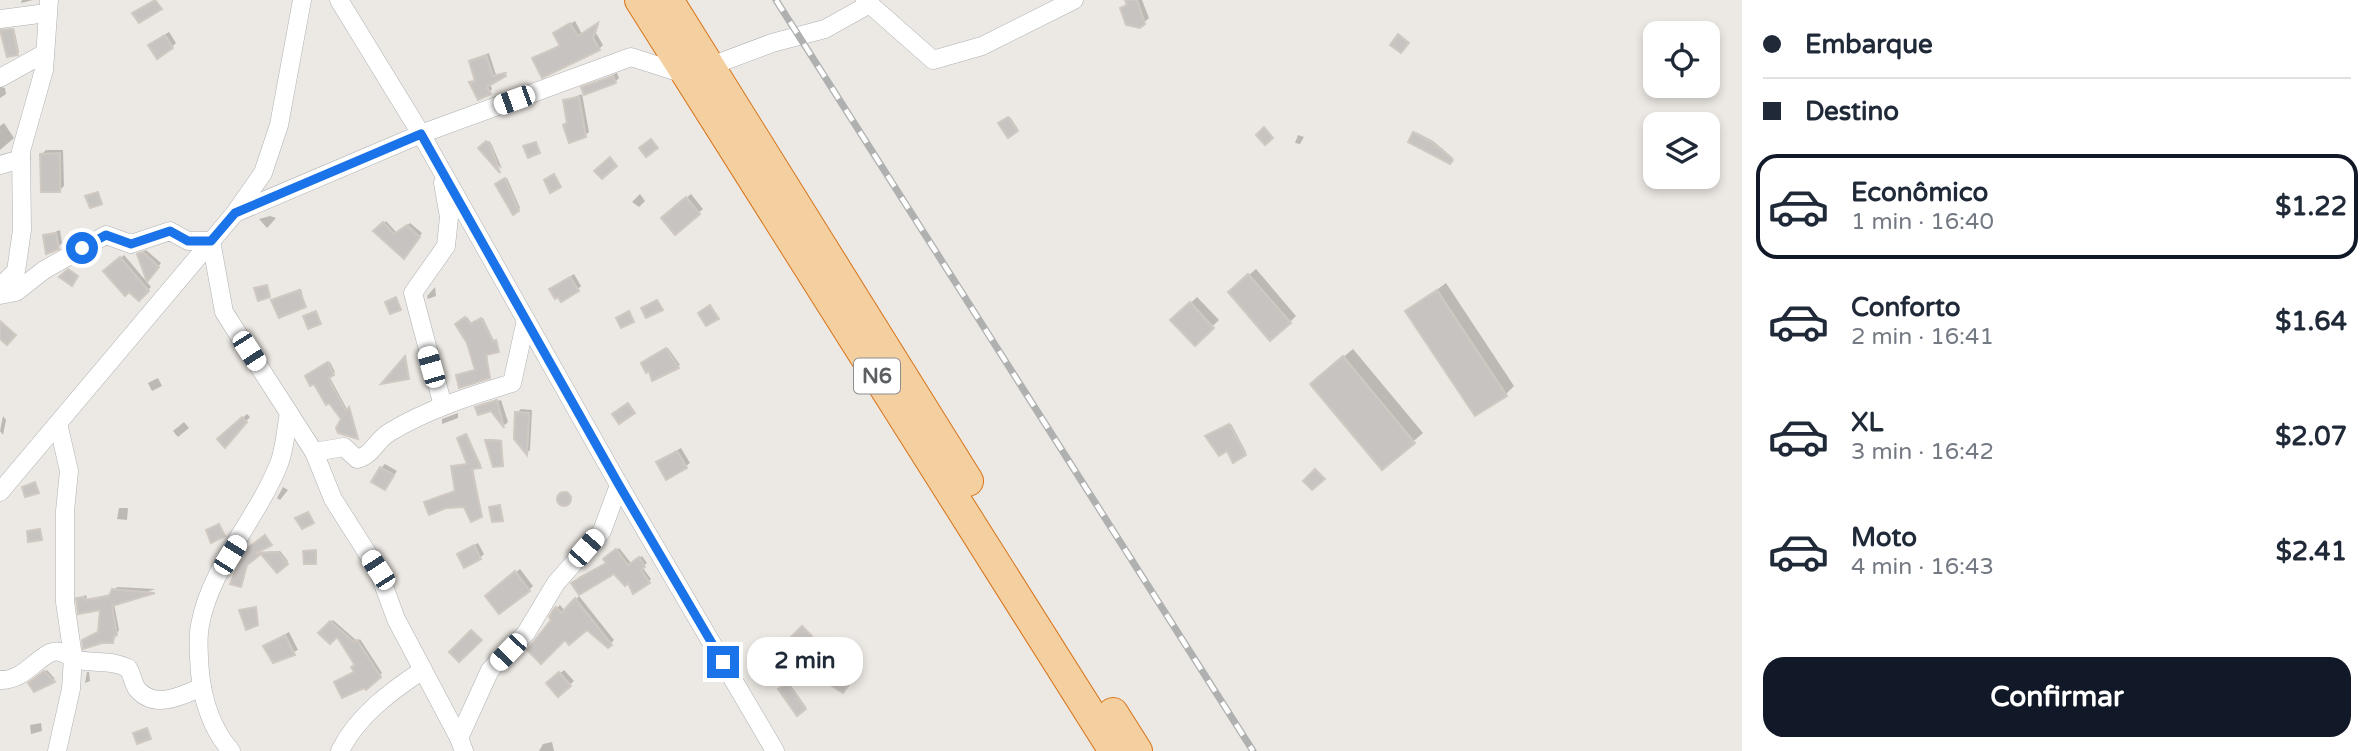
<!DOCTYPE html>
<html lang="pt">
<head>
<meta charset="utf-8">
<style>
	body { margin:0; font-family:"Varela Round",sans-serif; background:#f2f2f3; color:#1f2937; height:100vh; display:flex; flex-direction:column; font-size:26px; white-space:nowrap }
	* { box-sizing:border-box; margin:0 }
	p { font-size:23px; color:#747a83 }
	.icon { flex:none; width:38px; height:38px; fill:none; stroke:currentColor; stroke-width:2; stroke-linecap:round; stroke-linejoin:round }
	.map { position:relative; flex:1; overflow:hidden }
	.panel { display:flex; flex-direction:column; background:#fff; width:630px }
	.panel>* { flex:none }
	.banner { display:grid; align-content:center; height:154px; padding:0 21px; background:#fff }
	.fabs { position:absolute; left:1643px; top:21px; display:grid; gap:14px }
	.fabs a { display:grid; place-items:center; width:77px; height:77px; border-radius:14px; background:#fff; box-shadow:0 4px 10px #0003; font-size:35px }
	.end { position:absolute; width:32px; height:32px; margin:-16px; border:9px solid #1a73e8; background:#fff; box-shadow:0 0 0 4px #fff }
	.from { border-radius:50% }
	.bubble { position:absolute; height:49px; border-radius:21px; background:#fff; box-shadow:0 4px 10px #0003; font-size:23px; font-weight:800; line-height:49px; text-align:center }
	.car { position:absolute; width:21px; height:42px; margin:-21px -10px; border-radius:9px; box-shadow:0 0 5px 2px #0007; background:linear-gradient(#fff 24%,#345 0 40%,#fff 0 76%,#345 0 86%,#fff 0) }
	.banner b { display:flex; align-items:center; gap:24px; height:66px; font-size:26px }
	.banner b+b { border-top:2px solid #e0e1e3 }
	.banner i { width:18px; height:18px; background:#1f2937 }
	ul { padding:0; list-style:none }
	li { display:flex; align-items:center; gap:21px; height:105px; margin:0 14px 10px; padding:0 7px; border:4px solid transparent; border-radius:21px }
	li div { flex:1 }
	li b { display:block; font-size:26px }
	li em { font-style:normal; font-weight:800 }
	li.current { border-color:#111827 }
	li>.icon { width:63px; height:63px; stroke-width:1.5 }
	.primary-button { display:flex; gap:14px; margin-top:auto; padding:14px 21px }
	.primary-button a { flex:1; height:80px; border-radius:21px; background:#111827; color:#fff; font-size:28px; font-weight:800; line-height:80px; text-align:center }
	main { display:flex; flex:1; min-height:0 }
	.map>svg:first-child { display:block }
	.shadow { fill:#0003 }
	.building { fill:#c7c3c0; stroke:#d0c9c2; stroke-width:2 }
	.lines { fill:none; stroke-linecap:round; stroke-linejoin:round }
	.minor-casing { stroke:#aeb1b4; stroke-width:19 }
	.trunk-casing { stroke:#d87317; stroke-width:32 }
	.minor { stroke:#fff; stroke-width:18 }
	.trunk { stroke:#f4d0a0; stroke-width:30 }
	.rail-casing { stroke:#afb0b0; stroke-width:7 }
	.rail { stroke:#fff; stroke-width:4.5; stroke-dasharray:13; stroke-linecap:butt }
	.route { stroke:#1a73e8; stroke-width:9 }
	.labels { text-anchor:middle; dominant-baseline:central; stroke-width:6; stroke-linejoin:round; paint-order:stroke }
	.shield { fill:#fff; stroke:#8c8f91; stroke-width:2 }
	.shield-label { font-size:21px; font-weight:bold; fill:#5b5f62 }
</style>
</head>
<body>
<main>
<div class="map">
<svg width="1742" height="751" viewBox="0 0 1742 751">
	<rect width="100%" height="100%" fill="#ece8e3"/>
	<g class="shadow">
		<polygon points="22,0 33,0 21,3"/>
		<polygon points="1129,0 1142,0 1149,18 1140,26 1122,8"/>
		<polygon points="575,21 582,34 599,23 596,33 603,45 599,49 535,58 561,44 555,33"/>
		<polygon points="14,28 19,52 18,53 0,30"/>
		<polygon points="169,32 176,43 172,47 154,41"/>
		<polygon points="489,53 496,75 508,72 490,84 492,89 490,92 471,83 476,79 471,62"/>
		<polygon points="617,73 619,78 615,82 583,88"/>
		<polygon points="0,87 5,88 6,94 0,98"/>
		<polygon points="582,94 589,132 585,135 568,122 564,101"/>
		<polygon points="1010,117 1018,129 1008,135 1001,124"/>
		<polygon points="4,123 14,138 0,150 0,126"/>
		<polygon points="1416,132 1433,141 1453,158 1450,162"/>
		<polygon points="1298,135 1304,137 1300,144 1295,143"/>
		<polygon points="489,141 492,145 502,169 481,148"/>
		<polygon points="46,150 63,150 64,186 60,190 42,154"/>
		<polygon points="507,178 520,208 518,210 498,183"/>
		<polygon points="640,194 645,201 639,207 632,202"/>
		<polygon points="691,194 703,209 675,232 667,214"/>
		<polygon points="270,216 276,218 267,228 259,219"/>
		<polygon points="386,221 397,233 410,223 422,233 407,254 376,231"/>
		<polygon points="60,230 62,243 58,247 45,236"/>
		<polygon points="146,250 161,263 148,279 139,254"/>
		<polygon points="124,255 151,287 139,299 106,271"/>
		<polygon points="1256,269 1296,316 1290,322 1236,286"/>
		<polygon points="574,274 581,286 577,290 551,289"/>
		<polygon points="1446,283 1514,386 1506,394 1408,311"/>
		<polygon points="435,287 436,296 428,299 427,296"/>
		<polygon points="301,289 305,305 273,300 275,299"/>
		<polygon points="1197,297 1219,320 1195,343 1173,320"/>
		<polygon points="467,317 472,324 483,318 494,341 497,340 499,349 487,353 489,376 459,374 476,370 469,342 457,324"/>
		<polygon points="668,348 680,365 653,379 644,362"/>
		<polygon points="1353,349 1423,433 1382,468 1321,376"/>
		<polygon points="330,362 335,372 329,376 348,411 350,408 358,437 339,432 343,419 309,374"/>
		<polygon points="158,378 162,386 152,391 148,383"/>
		<polygon points="501,400 508,422 505,425 491,409 477,407"/>
		<polygon points="521,409 532,410 530,450 527,453 517,413"/>
		<polygon points="458,413 458,418 442,424 442,419"/>
		<polygon points="247,414 250,417 225,445 219,439"/>
		<polygon points="3,416 6,420 3,435 0,431"/>
		<polygon points="184,422 189,428 178,437 173,431"/>
		<polygon points="1231,424 1246,452 1245,454 1208,435"/>
		<polygon points="467,434 481,465 473,467 481,515 465,505 426,502 456,490 453,467 469,463 460,437"/>
		<polygon points="488,439 502,440 502,464 494,465"/>
		<polygon points="681,448 690,463 686,466 662,459"/>
		<polygon points="385,464 397,471 385,488 381,468"/>
		<polygon points="283,487 288,490 280,500 277,498"/>
		<polygon points="567,491 572,497 563,504 560,499"/>
		<polygon points="119,508 128,508 127,520 117,519"/>
		<polygon points="478,543 484,554 480,558 459,554"/>
		<polygon points="619,548 631,563 642,556 647,563 642,567 651,579 648,582 629,580 614,572 574,585 579,577 607,562 608,557"/>
		<polygon points="280,551 288,561 277,571 262,552"/>
		<polygon points="520,569 533,586 529,590 492,592"/>
		<polygon points="117,587 155,589 114,604 119,630 112,642 84,641 100,631 102,608 78,598 86,595 87,599 112,594"/>
		<polygon points="579,596 614,640 608,646 587,628 565,638 553,620 555,610 560,605 565,611"/>
		<polygon points="333,620 357,641 360,639 382,673 366,687 337,634 321,633"/>
		<polygon points="289,632 298,650 274,661 265,646"/>
		<polygon points="47,670 55,679 35,690 31,683"/>
		<polygon points="564,670 574,681 559,694 549,683"/>
		<polygon points="87,672 89,672 90,681 85,683"/>
		<polygon points="789,683 806,707 797,713 780,689"/>
		<polygon points="41,723 42,731 31,734 30,725"/>
		<polygon points="552,742 554,751 539,751 543,744"/>
	</g>
	<g class="building">
		<polygon points="155,0 162,9 139,23 132,13"/>
		<polygon points="1125,0 1137,0 1145,24 1140,28 1126,25 1120,8 1127,5"/>
		<polygon points="570,23 578,36 598,23 593,38 600,50 542,78 532,58 560,46 553,33"/>
		<polygon points="13,29 18,55 7,57 0,30"/>
		<polygon points="1398,34 1409,43 1401,53 1390,45"/>
		<polygon points="165,35 173,48 157,59 148,45"/>
		<polygon points="486,55 493,76 505,73 506,76 487,87 491,94 478,100 469,82 475,81 469,61"/>
		<polygon points="613,76 616,83 584,95 581,87"/>
		<polygon points="579,97 586,137 569,143 563,125 567,123 563,100"/>
		<polygon points="1008,117 1018,131 1008,138 998,123"/>
		<polygon points="1264,127 1273,138 1265,145 1256,135"/>
		<polygon points="1413,132 1432,142 1453,160 1450,164 1408,142"/>
		<polygon points="651,139 658,148 646,157 639,148"/>
		<polygon points="486,141 491,146 500,173 478,148"/>
		<polygon points="536,142 540,153 528,158 523,146"/>
		<polygon points="60,153 60,192 41,192 40,154"/>
		<polygon points="610,157 617,166 602,179 594,171"/>
		<polygon points="554,174 561,187 550,193 544,180"/>
		<polygon points="505,178 519,211 513,215 495,184"/>
		<polygon points="98,192 102,204 90,208 85,196"/>
		<polygon points="686,197 700,214 675,235 661,218"/>
		<polygon points="383,222 394,234 407,225 420,237 404,259 373,231"/>
		<polygon points="56,233 59,249 46,254 43,235"/>
		<polygon points="143,252 159,267 147,282 137,254"/>
		<polygon points="120,257 149,291 139,301 129,292 125,296 103,271"/>
		<polygon points="68,269 78,276 72,286 59,277"/>
		<polygon points="1248,274 1291,323 1270,341 1228,292"/>
		<polygon points="570,277 579,291 561,302 558,297 555,299 549,289"/>
		<polygon points="267,285 270,297 258,301 254,288"/>
		<polygon points="299,290 306,307 279,318 271,300"/>
		<polygon points="1437,290 1507,396 1475,416 1405,311"/>
		<polygon points="396,297 401,310 390,314 385,302"/>
		<polygon points="657,300 663,310 646,318 641,308"/>
		<polygon points="1190,302 1214,328 1195,346 1170,320"/>
		<polygon points="710,305 719,319 706,326 698,313"/>
		<polygon points="316,311 321,324 308,329 303,316"/>
		<polygon points="629,311 634,322 621,328 616,318"/>
		<polygon points="465,317 470,324 481,318 493,341 496,340 499,352 486,355 490,378 459,388 456,375 475,370 467,343 455,324"/>
		<polygon points="0,321 16,335 7,345 0,339"/>
		<polygon points="666,348 679,368 652,381 649,371 646,373 641,363"/>
		<polygon points="405,356 409,379 381,384"/>
		<polygon points="1343,356 1415,443 1382,470 1310,384"/>
		<polygon points="328,362 334,375 328,378 346,411 349,407 358,439 338,433 336,428 341,419 329,403 326,405 314,384 310,386 305,376"/>
		<polygon points="497,400 504,428 491,411 478,415 475,407"/>
		<polygon points="628,403 635,413 619,424 612,414"/>
		<polygon points="515,412 529,413 527,455 514,439"/>
		<polygon points="242,417 247,422 225,448 217,439"/>
		<polygon points="1229,424 1246,455 1233,463 1227,451 1219,456 1205,436"/>
		<polygon points="466,434 481,468 472,469 482,517 471,522 464,507 446,508 429,515 424,502 455,491 451,466 467,464 457,438"/>
		<polygon points="485,440 501,441 503,466 493,467"/>
		<polygon points="677,451 687,468 666,480 656,462"/>
		<polygon points="380,467 394,475 385,490 371,482"/>
		<polygon points="1315,469 1325,479 1312,490 1303,481"/>
		<polygon points="35,482 39,493 25,497 22,487"/>
		<circle cx="564" cy="499" r="7"/>
		<polygon points="500,505 503,521 492,522 489,507"/>
		<polygon points="308,512 314,523 302,529 295,518"/>
		<polygon points="219,524 225,536 211,543 206,530"/>
		<polygon points="40,529 42,540 28,542 27,531"/>
		<polygon points="265,535 272,545 256,553 278,552 288,564 277,573 261,554 247,565 241,587 230,584 244,551"/>
		<polygon points="474,545 481,559 464,568 457,554"/>
		<polygon points="616,549 628,565 639,557 645,567 641,570 650,583 633,594 628,583 625,586 614,574 579,595 571,583 606,563 603,559"/>
		<polygon points="316,550 316,564 304,564 303,551"/>
		<polygon points="515,571 530,591 499,614 485,596"/>
		<polygon points="112,589 155,593 112,606 117,635 114,637 113,643 102,643 83,649 82,640 98,632 100,610 78,614 76,598 84,597 85,600 109,596"/>
		<polygon points="575,598 612,645 608,648 587,630 569,645 565,640 541,664 527,650 551,620 549,617 554,609 556,607 561,613"/>
		<polygon points="256,607 258,625 246,630 239,610"/>
		<polygon points="330,621 354,642 357,640 381,677 366,690 364,688 342,698 334,682 354,672 351,667 355,665 337,637 330,644 318,633"/>
		<polygon points="802,626 812,636 801,647 791,637"/>
		<polygon points="471,630 482,640 459,662 449,652"/>
		<polygon points="285,635 295,655 273,663 263,646"/>
		<polygon points="44,671 55,682 34,692 28,683"/>
		<polygon points="559,672 571,686 558,697 546,683"/>
		<polygon points="840,674 851,682 843,693 832,686"/>
		<polygon points="787,683 806,709 797,716 778,689"/>
		<polygon points="147,728 151,739 137,744 133,733"/>
	</g>
	<g class="lines">
		<g class="minor-casing">
			<g id="minor">
				<polyline points="339,0 421,134 619,485 775,751"/>
				<polyline points="865,0 933,60 982,46 1074,0"/>
				<polyline points="0,19 39,14 47,16"/>
				<polyline points="0,78 45,53"/>
				<polyline points="0,165 21,159"/>
				<polyline points="443,183 449,217 446,246 413,293 443,406"/>
				<polyline points="235,213 421,134 631,57 687,75 772,43 825,29 868,5"/>
				<polyline points="0,287 16,271 22,230 21,151 44,70 49,0"/>
				<polyline points="0,295 16,292 44,270 106,235 131,244 170,231 188,241 211,241 224,312 314,452 333,499 378,570 396,619 459,738"/>
				<path d="M314 452 344 447 357 459C373 455 376 440 390 432 428 409 470 396 512 383L526 320"/>
				<polyline points="0,492 235,213 263,173 279,125 302,0"/>
				<path d="M0 680C22 680 31 664 48 654 60 647 68 657 79 660 97 664 109 659 128 668 132 674 133 683 137 689 155 710 181 696 202 687"/>
				<polyline points="57,751 71,689 73,657 65,602 65,511 69,471 58,423"/>
				<path d="M231 751C212 729 203 702 200 673 199 657 197 640 200 625 211 565 259 517 280 461 285 446 286 429 289 413"/>
				<path d="M340 751C357 716 391 691 423 670"/>
				<polyline points="464,751 459,738 490,670 526,633 556,583 602,531 619,485"/>
			</g>
		</g>
		<g class="trunk-casing">
			<g id="trunk">
				<polyline points="640,0 1114,751"/>
				<polyline points="668,0 968,481"/>
				<polyline points="1113,713 1137,751"/>
			</g>
		</g>
		<use href="#minor" class="minor"/>
		<use href="#trunk" class="trunk"/>
		<g class="rail-casing">
			<polyline id="rail" points="776,0 1253,751"/>
		</g>
		<use href="#rail" class="rail"/>
	</g>
	<g class="lines">
		<polyline class="route" points="82,248 106,235 131,244 170,231 188,241 211,241 235,213 421,134 619,485 723,662"/>
	</g>
	<g class="labels">
		<rect class="shield" x="854" y="358.5" width="46" height="35" rx="5"/>
		<g class="shield-label">
			<text x="877" y="376">N6</text>
		</g>
	</g>
</svg>
<div class="fabs">
<a><svg class="icon" aria-label="locate" viewBox="0 0 24 24"><circle cx="12" cy="12" r="6"/><path d="M12 2v4M12 18v4M2 12h4M18 12h4"/></svg></a>
<a><svg class="icon" aria-label="layers" viewBox="0 0 24 24"><path d="M12 4l9 5-9 5-9-5zM3 14l9 5 9-5"/></svg></a>
</div>
<i class="end from" style="left:82px;top:248px"></i>
<i class="end" style="left:723px;top:662px"></i>
<div class="bubble" style="left:747px;top:637px;width:116px">2 min</div>
<i class="car" style="left:514px;top:100px;rotate:250deg"></i>
<i class="car" style="left:249px;top:351px;rotate:147deg"></i>
<i class="car" style="left:431px;top:367px;rotate:344deg"></i>
<i class="car" style="left:586px;top:548px;rotate:41deg"></i>
<i class="car" style="left:230px;top:555px;rotate:32deg"></i>
<i class="car" style="left:378px;top:570px;rotate:327deg"></i>
<i class="car" style="left:508px;top:652px;rotate:224deg"></i>
</div>
<section class="panel">
<div class="banner">
<b><i class="from"></i>Embarque</b>
<b><i></i>Destino</b>
</div>
<ul>
<li class="current"><svg class="icon" aria-label="car" viewBox="0 0 24 24"><path d="M5 17H2v-5l4-1 3-4h7l3 4 3 1v5h-3M9 17h6M6 11h13"/><circle cx="7" cy="17" r="2"/><circle cx="17" cy="17" r="2"/></svg><div><b>Econômico</b><p>1 min · 16:40</p></div><em>$1.22</em></li>
<li><svg class="icon" aria-label="car" viewBox="0 0 24 24"><path d="M5 17H2v-5l4-1 3-4h7l3 4 3 1v5h-3M9 17h6M6 11h13"/><circle cx="7" cy="17" r="2"/><circle cx="17" cy="17" r="2"/></svg><div><b>Conforto</b><p>2 min · 16:41</p></div><em>$1.64</em></li>
<li><svg class="icon" aria-label="car" viewBox="0 0 24 24"><path d="M5 17H2v-5l4-1 3-4h7l3 4 3 1v5h-3M9 17h6M6 11h13"/><circle cx="7" cy="17" r="2"/><circle cx="17" cy="17" r="2"/></svg><div><b>XL</b><p>3 min · 16:42</p></div><em>$2.07</em></li>
<li><svg class="icon" aria-label="car" viewBox="0 0 24 24"><path d="M5 17H2v-5l4-1 3-4h7l3 4 3 1v5h-3M9 17h6M6 11h13"/><circle cx="7" cy="17" r="2"/><circle cx="17" cy="17" r="2"/></svg><div><b>Moto</b><p>4 min · 16:43</p></div><em>$2.41</em></li>
</ul>
<div class="primary-button"><a>Confirmar</a></div>
</section>
</main>
</body>
</html>
